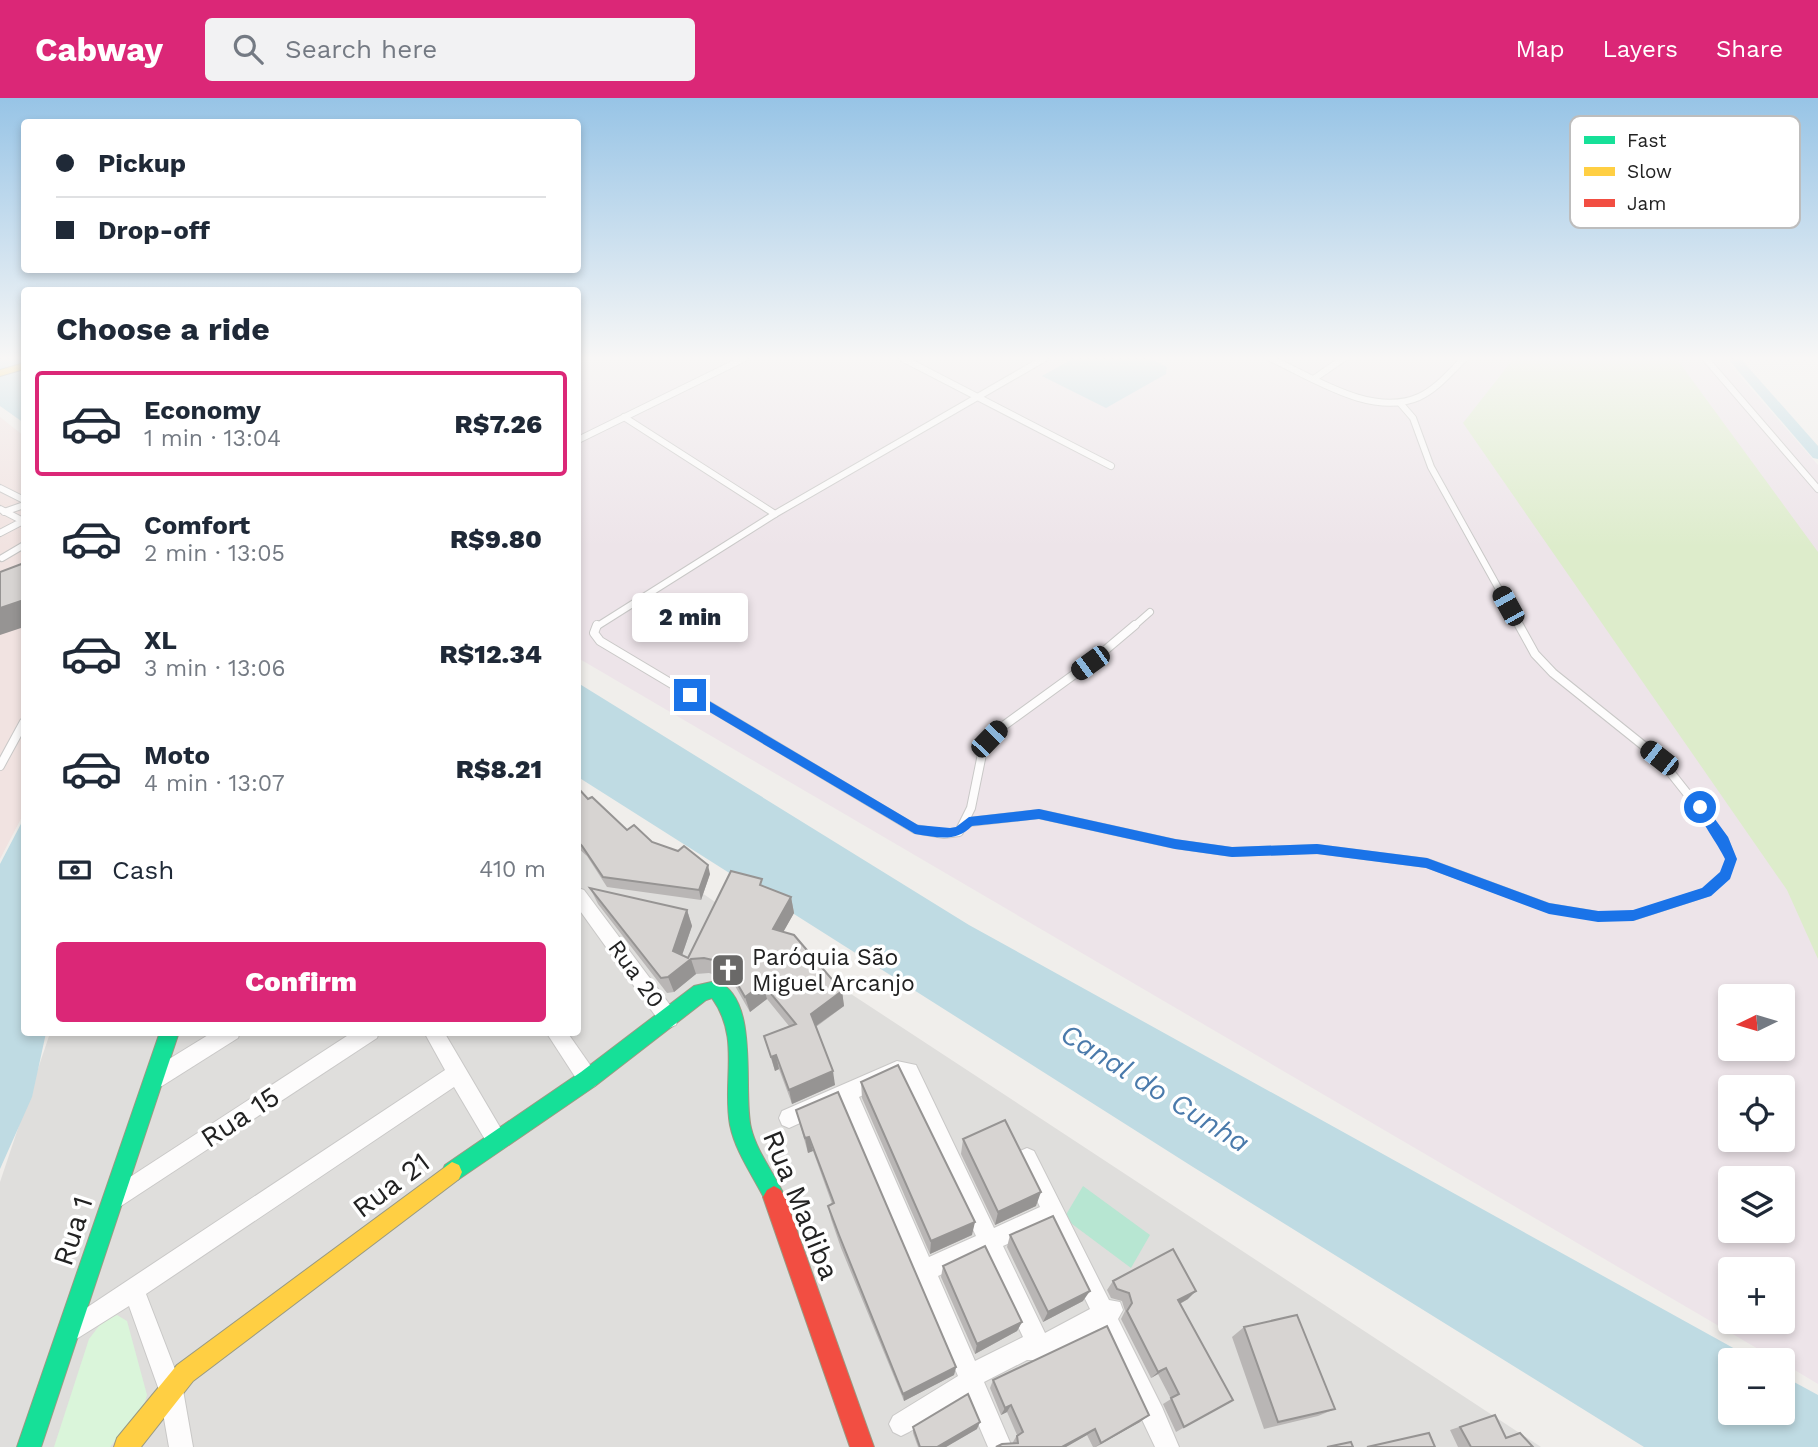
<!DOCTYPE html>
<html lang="en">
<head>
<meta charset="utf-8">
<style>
	body { margin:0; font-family:"Work Sans",sans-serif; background:#f2f2f3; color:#1f2937; height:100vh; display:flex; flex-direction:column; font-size:26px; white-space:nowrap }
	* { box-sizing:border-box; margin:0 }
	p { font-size:23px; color:#747a83 }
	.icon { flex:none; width:38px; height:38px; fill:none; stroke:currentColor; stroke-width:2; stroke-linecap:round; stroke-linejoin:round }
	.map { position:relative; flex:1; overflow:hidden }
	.drawer { position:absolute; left:21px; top:189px; width:560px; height:749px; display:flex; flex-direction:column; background:#fff; border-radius:7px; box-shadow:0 4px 10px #0003 }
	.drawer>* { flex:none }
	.banner { position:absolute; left:21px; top:21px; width:560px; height:154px; border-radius:7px; box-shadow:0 4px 10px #0003; display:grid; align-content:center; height:154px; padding:0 35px; background:#fff }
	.needle { width:46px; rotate:265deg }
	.fabs { position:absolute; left:1718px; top:886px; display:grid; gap:14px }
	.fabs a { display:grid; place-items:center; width:77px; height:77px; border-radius:7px; background:#fff; box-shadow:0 4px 10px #0003; font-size:35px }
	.end { position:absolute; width:32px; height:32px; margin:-16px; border:9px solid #1a73e8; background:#fff; box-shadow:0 0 0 4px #fff }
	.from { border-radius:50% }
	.bubble { position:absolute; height:49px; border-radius:7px; background:#fff; box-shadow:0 4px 10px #0003; font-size:23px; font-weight:800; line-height:49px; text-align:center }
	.car { position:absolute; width:21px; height:42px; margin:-21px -10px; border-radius:9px; box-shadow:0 0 5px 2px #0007; background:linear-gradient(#222 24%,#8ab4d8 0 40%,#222 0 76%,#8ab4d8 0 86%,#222 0) }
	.banner b { display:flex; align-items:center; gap:24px; height:66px; font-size:26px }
	.banner b+b { border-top:2px solid #e0e1e3 }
	.banner i { width:18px; height:18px; background:#1f2937 }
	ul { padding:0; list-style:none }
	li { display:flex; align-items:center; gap:21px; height:105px; margin:0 14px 10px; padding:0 21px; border:4px solid transparent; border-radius:7px }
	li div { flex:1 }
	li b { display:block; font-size:26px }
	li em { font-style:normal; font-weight:800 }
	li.selected { border-color:#db2777 }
	li>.icon { width:63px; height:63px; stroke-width:1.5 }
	h2 { padding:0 35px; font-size:32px; line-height:84px }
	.pay { display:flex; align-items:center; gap:18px; height:77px; padding:0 35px; font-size:26px }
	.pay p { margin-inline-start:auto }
	.cta { display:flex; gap:14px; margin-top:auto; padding:14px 35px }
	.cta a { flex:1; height:80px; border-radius:7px; background:#db2777; color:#fff; font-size:28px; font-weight:800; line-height:80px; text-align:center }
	header { display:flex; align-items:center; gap:42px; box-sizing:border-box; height:98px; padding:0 35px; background:#db2777; color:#fff }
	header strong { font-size:33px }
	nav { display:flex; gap:38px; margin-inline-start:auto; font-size:24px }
	.search { width:490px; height:63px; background:#f2f2f3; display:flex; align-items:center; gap:18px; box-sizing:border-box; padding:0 24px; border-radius:7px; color:#747a83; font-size:26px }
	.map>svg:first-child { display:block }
	.residential { fill:#dfdedc }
	.commercial { fill:#f1e3e1 }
	.industrial { fill:#ede4e9; fill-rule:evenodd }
	.grass { fill:#ddeccb }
	.park { fill:#daf5da }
	.pitch { fill:#b7e6d2 }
	.water { fill:#bfdbe3 }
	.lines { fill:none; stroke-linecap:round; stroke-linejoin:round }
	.canal { fill:#bfdbe3; fill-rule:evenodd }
	.lane-far1-casing { stroke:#c9c8c7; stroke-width:8 }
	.lane-casing { stroke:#c9c8c7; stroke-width:10 }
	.street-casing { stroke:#c9c8c7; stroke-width:2 }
	.fast-casing { stroke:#999a82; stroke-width:2 }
	.slow-casing { stroke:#999a82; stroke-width:2 }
	.jam-casing { stroke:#999a82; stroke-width:2 }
	.lane-far1 { stroke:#fdfcfc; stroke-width:6 }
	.lane { stroke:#fdfcfc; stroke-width:8 }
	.street { fill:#fdfcfc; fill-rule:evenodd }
	.fast { fill:#16e098; fill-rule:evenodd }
	.slow { fill:#ffcf43; fill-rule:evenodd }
	.jam { fill:#f24e42; fill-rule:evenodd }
	.wall { fill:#b9b6b5 }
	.shaded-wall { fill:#969493 }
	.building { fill:#d7d4d2; stroke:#969493; stroke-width:2 }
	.route { fill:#1a73e8 }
	.labels { text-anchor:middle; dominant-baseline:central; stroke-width:7; stroke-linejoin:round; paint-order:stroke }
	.poi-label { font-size:23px; fill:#222; stroke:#fff; text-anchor:start }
	.street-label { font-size:23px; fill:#222; stroke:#fff }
	.near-water-label { font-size:28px; font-style:italic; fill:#4a7aab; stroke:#fff }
	.near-street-label { font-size:28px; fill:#222; stroke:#fff }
	.key { fill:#fff; stroke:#bdbdbd; stroke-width:2 }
	.key-label { font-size:19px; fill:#222 }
</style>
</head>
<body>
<header>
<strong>Cabway</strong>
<div class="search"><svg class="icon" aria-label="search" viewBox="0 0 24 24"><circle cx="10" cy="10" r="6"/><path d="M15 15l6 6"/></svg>Search here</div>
<nav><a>Map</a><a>Layers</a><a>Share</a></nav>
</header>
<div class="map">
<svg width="1818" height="1349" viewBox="0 0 1818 1349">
	<rect width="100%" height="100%" fill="#f0eeeb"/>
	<polygon class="residential" points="578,710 813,871 1541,1349 0,1349 0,1084 50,935 578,934"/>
	<polygon class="commercial" points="0,319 24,338 24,715 0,761"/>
	<path class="industrial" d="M578 260H1724L1818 367V1286L1783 1265V1262H1777L578 560ZM1731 898H1783V950H1731ZM1731 989H1783V1041H1731ZM1731 1080H1783V1132H1731ZM1731 1171H1783V1223H1731Z"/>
	<polygon class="grass" points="1514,260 1676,260 1818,454 1818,861 1787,792 1463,325"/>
	<polygon class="park" points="117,1217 127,1223 147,1297 143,1310 110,1349 54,1349 89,1241 102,1224"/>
	<polygon class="pitch" points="1083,1088 1150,1137 1131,1170 1064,1120"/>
	<g class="water">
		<polygon points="0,260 24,261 24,325 0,308"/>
		<polygon points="1074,260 1150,260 1167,269 1166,276 1106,310 1042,278"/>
		<polygon points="578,585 969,827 1755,1262 1731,1262 1731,1314 1783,1314 1783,1278 1818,1297 1818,1349 1644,1349 1193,1069 578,679"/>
		<polygon points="24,720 24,934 46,935 32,999 0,1071 0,766"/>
	</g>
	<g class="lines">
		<polygon class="canal" points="1727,260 1740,260 1818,348 1818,361 1813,360"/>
		<g class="lane-far1-casing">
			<g id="lane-far1">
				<polyline points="902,260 1111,368"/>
				<path d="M1270 260C1312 279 1372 320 1419 299 1437 291 1451 273 1465 260"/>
				<polyline points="1705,260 1818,391"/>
				<polyline points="1315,280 1344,260"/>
				<polyline points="1400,305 1413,320 1431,369 1520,529"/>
				<polyline points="624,319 775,416"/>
				<polyline points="578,342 745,260"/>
				<polyline points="0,390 24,402"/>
				<polyline points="0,411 23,423 0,435"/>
				<polyline points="4,414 24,407"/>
				<polyline points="2,460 24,447"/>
				<polyline points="596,529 775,416 1045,260"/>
				<polyline points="1133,529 1150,514"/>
			</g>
		</g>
		<g class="lane-casing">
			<g id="lane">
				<polyline points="597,527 594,535 600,543 915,731 944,736 959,734 971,710 982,656 995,634 1090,565 1135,527"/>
				<polyline points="0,668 24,624"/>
				<polyline points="969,724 1039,716 1175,746 1232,754 1317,751 1427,765 1549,810 1598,818 1633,818 1707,794 1725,777 1731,761 1724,742 1659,660 1553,575 1535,556 1519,527"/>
			</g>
		</g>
		<g class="street-casing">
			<g id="street">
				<polygon points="578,790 584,792 676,915 678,921 676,927 669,930 662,927 578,810"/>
				<polygon points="213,934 240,934 238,940 162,988 155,990 148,988 145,981 148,974"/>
				<polygon points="353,934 379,934 377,940 121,1108 114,1112 107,1108 103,1101 107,1094"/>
				<polygon points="424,934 444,934 504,1036 507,1043 504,1050 497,1053 490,1050 454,989 146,1196 183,1292 193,1349 169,1349 159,1292 129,1208 70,1245 62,1242 59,1234 62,1226 445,972"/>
				<polygon points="546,934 567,934 595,974 598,981 595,988 588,990 581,988"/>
				<path d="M897 963 916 967 994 1130 1040 1109 1017 1060 1020 1053 1027 1050 1034 1053 1109 1202 1120 1204 1123 1212 1118 1221 1162 1309 1179 1349H1155L1099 1231 1048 1258 1040 1262H1027L984 1284 1012 1349H988L967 1300 909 1334 901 1338 893 1334 889 1326 893 1318 958 1278 842 1006 789 1030 782 1027 779 1020 782 1013ZM898 981 903 982 976 1138 929 1159 859 999ZM1049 1127 1090 1211 1045 1235 1003 1148ZM984 1157 1023 1239 975 1263 938 1178Z"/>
			</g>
		</g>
		<g class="fast-casing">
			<g id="fast">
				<path d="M716 883C761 900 742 993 751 1030 757 1055 775 1076 785 1099L781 1106 774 1110 767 1106C755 1080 736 1056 730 1027 722 982 741 940 712 900L706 902 595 988 459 1081 452 1084 445 1081 442 1074 445 1067 581 974 694 888Z"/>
				<polygon points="160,934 179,934 41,1349 17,1349"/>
			</g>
		</g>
		<g class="slow-casing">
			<g id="slow">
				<polygon points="24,265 24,271 0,278 0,272"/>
				<polygon points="452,1064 459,1067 462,1074 459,1081 193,1283 141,1349 114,1349 117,1340 177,1267"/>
			</g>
		</g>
		<g class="jam-casing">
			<polygon id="jam" points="774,1088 781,1092 785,1099 874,1349 850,1349 763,1099 767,1092"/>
		</g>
		<use href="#lane-far1" class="lane-far1"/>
		<use href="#lane" class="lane"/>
		<use href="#street" class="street"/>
		<use href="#fast" class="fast"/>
		<use href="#slow" class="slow"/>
		<use href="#jam" class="jam"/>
	</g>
	<g class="wall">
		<polygon points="578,690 588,701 627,732 652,744 710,776 701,802 607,789 587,758 578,750"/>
		<polygon points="764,788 791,799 794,815 783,834 842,893 844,908 816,929 835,987 792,1006 779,971 775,973 764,938 789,928 767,901 750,914 735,888 721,879 709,875 696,876 674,894 667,895 598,806 590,790 687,812 692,828 682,857 688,860"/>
		<polygon points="861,984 972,1137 930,1156 862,1000"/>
		<polygon points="796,1012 956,1269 954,1277 904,1303 841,1150 831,1121 828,1108 832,1106 813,1053 808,1055"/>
		<polygon points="963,1041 1036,1108 995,1127 961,1056"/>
		<polygon points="1010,1137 1083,1203 1043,1224 1007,1149"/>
		<polygon points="943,1168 1022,1224 1017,1233 975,1256 941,1179"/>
		<polygon points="1113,1183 1188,1201 1180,1206 1233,1302 1176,1334 1163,1306 1171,1301 1158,1276 1151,1280 1121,1221 1125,1213 1122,1203 1111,1200 1107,1192"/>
		<polygon points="1244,1229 1335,1311 1318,1318 1264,1331 1232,1239"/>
		<polygon points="993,1282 1140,1324 1096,1349 1093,1349 1087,1337 1066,1349 996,1349 1013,1346 1013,1344 1017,1337 1007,1314 1001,1317 990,1290"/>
		<polygon points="1495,1317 1506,1339 1520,1335 1533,1349 1458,1349 1450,1332"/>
		<polygon points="913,1329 977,1331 946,1349 918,1349 913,1335"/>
	</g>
	<g class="shaded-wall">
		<polygon points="24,502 24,529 0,537 0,510"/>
		<polygon points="708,767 710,776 701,802 699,792"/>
		<polygon points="791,799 794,815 776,847 773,831"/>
		<polygon points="687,812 692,828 678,869 673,853"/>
		<polygon points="691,861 696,876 674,894 668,879"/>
		<polygon points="763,886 767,901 750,914 745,899"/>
		<polygon points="842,893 844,908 813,930 811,916"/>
		<polygon points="776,957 779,971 775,973 771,959"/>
		<polygon points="833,973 835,987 792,1006 789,992"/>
		<polygon points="809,1039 813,1053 808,1055 805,1040"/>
		<polygon points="1041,1094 1036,1108 995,1127 998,1114"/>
		<polygon points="975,1124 972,1137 930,1156 931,1143"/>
		<polygon points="1090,1193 1083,1203 1043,1224 1048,1214"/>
		<polygon points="1196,1193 1188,1201 1170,1211 1178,1202"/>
		<polygon points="1022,1224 1017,1233 975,1256 977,1246"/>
		<polygon points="956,1269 954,1277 904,1303 903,1296"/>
		<polygon points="1166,1270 1158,1276 1151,1280 1158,1274"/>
		<polygon points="1011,1307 1007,1314 1001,1317 1005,1310"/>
		<polygon points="1149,1317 1140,1324 1095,1349 1101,1345"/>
		<polygon points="980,1324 977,1331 946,1349 937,1349"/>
		<polygon points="1095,1331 1087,1337 1066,1349 1062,1349"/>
	</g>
	<g class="building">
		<polygon points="24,465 24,502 0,510 0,474"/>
		<polygon points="578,690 588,701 592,699 627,732 634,727 652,744 678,753 684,748 708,767 699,792 603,779 582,748 578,744"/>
		<polygon points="731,773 762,781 760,787 791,799 773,831 794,837 842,893 811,916 833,973 789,992 776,957 771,959 764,938 796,926 763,886 745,899 730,873 717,863 704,860 691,861 668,879 661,880 590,790 687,812 673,853 688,860"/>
		<polygon points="898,967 975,1124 931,1143 861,984"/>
		<polygon points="838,994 956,1269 903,1296 839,1137 828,1108 834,1105 809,1039 805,1040 796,1012"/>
		<polygon points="1005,1022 1041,1094 998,1114 963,1041"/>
		<polygon points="1053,1118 1090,1193 1048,1214 1010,1137"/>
		<polygon points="985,1148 1022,1224 977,1246 943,1168"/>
		<polygon points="1173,1151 1196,1193 1178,1202 1233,1302 1184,1329 1171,1300 1179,1296 1166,1270 1158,1274 1127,1213 1132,1205 1129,1195 1117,1191 1113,1183"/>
		<polygon points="1297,1217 1335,1311 1278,1324 1244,1229"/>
		<polygon points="1107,1228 1149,1317 1101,1345 1095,1331 1062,1349 996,1349 1002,1346 1018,1345 1017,1338 1023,1334 1011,1307 1005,1310 993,1282"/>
		<polygon points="968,1296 980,1324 937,1349 920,1349 913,1329"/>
		<polygon points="1495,1317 1506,1340 1520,1335 1533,1349 1471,1349 1460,1329"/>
		<polygon points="1429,1335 1435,1349 1367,1349"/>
		<polygon points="1351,1344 1353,1349 1327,1349"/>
	</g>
	<linearGradient id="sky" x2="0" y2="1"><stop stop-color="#97c4e6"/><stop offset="0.58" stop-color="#f8f7f6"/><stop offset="1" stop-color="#f8f7f6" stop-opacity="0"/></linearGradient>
	<rect width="1818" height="449" fill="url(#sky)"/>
	<path class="route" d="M686 594H694L918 727 950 730 956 729 969 719 1039 711 1175 741 1232 749 1317 746 1427 760 1549 805 1598 813 1633 812 1702 790 1720 774 1725 761C1719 747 1695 716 1696 706H1704L1728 739 1737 761 1730 781 1711 798 1633 823 1598 824 1549 816 1426 770 1317 756 1232 759 1175 751 1039 721 972 728C956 745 936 739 915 736L686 600Z"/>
	<defs>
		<g id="church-square" transform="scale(1.75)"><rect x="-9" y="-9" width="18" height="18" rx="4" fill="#6a6968" stroke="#fff"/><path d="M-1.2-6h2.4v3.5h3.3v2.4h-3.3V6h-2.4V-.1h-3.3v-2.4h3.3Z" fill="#fff"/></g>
	</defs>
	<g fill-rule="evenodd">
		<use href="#church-square" x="728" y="872"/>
	</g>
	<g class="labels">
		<g class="poi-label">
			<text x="752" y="859">Paróquia São<tspan x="752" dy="26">Miguel Arcanjo</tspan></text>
		</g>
		<g class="street-label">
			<text transform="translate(636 876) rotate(54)">Rua 20</text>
		</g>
		<g class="near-water-label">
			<text transform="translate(1155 990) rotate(32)">Canal do Cunha</text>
		</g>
		<g class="near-street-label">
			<text transform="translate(240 1019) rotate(-33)">Rua 15</text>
			<text transform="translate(391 1087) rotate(-37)">Rua 21</text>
			<text transform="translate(801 1107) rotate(68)">Rua Madiba</text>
			<text transform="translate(73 1133) rotate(-72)">Rua 1</text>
		</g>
	</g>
	<rect x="1570" y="18" width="230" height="112" rx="10" class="key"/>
	<rect x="1584" y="38" width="31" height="8" fill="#16e098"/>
	<rect x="1584" y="69" width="31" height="9" fill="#ffcf43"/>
	<rect x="1584" y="101" width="31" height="8" fill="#f24e42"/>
	<g class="key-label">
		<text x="1627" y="49">Fast</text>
		<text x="1627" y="80">Slow</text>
		<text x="1627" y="112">Jam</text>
	</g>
</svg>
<div class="fabs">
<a><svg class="needle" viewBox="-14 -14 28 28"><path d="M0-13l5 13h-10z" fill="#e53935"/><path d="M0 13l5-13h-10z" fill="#747a83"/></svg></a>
<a><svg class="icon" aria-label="locate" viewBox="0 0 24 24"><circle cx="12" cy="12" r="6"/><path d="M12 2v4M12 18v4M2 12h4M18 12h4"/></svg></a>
<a><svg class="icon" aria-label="layers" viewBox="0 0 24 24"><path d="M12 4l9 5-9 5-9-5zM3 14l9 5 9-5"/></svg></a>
<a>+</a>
<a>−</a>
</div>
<i class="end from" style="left:1700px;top:709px"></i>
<i class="end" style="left:690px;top:597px"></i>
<div class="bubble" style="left:632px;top:495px;width:116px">2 min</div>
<i class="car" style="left:1508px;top:508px;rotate:331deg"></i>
<i class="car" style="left:1090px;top:565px;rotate:234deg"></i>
<i class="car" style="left:989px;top:641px;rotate:44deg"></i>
<i class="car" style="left:1659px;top:660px;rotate:308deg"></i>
<div class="banner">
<b><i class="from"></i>Pickup</b>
<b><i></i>Drop-off</b>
</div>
<section class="drawer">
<h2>Choose a ride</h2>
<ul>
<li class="selected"><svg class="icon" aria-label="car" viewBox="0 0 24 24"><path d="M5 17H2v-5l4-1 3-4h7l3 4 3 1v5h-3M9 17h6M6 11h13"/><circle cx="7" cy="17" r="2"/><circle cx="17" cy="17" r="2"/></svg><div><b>Economy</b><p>1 min · 13:04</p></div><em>R$7.26</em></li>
<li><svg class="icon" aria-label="car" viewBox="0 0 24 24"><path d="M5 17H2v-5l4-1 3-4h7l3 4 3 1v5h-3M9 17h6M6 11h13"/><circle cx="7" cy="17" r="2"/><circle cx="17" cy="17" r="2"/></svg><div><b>Comfort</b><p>2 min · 13:05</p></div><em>R$9.80</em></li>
<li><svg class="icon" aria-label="car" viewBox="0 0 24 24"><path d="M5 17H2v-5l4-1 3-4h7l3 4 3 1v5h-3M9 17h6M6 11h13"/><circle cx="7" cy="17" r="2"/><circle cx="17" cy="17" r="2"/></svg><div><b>XL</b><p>3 min · 13:06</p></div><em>R$12.34</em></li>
<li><svg class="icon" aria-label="car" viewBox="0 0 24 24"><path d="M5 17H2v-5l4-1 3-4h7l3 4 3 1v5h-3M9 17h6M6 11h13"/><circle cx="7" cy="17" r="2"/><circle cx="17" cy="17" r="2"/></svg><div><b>Moto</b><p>4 min · 13:07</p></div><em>R$8.21</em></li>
</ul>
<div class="pay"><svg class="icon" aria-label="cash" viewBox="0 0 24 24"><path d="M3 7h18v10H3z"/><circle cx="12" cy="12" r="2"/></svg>Cash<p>410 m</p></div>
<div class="cta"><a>Confirm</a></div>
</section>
</div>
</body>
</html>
